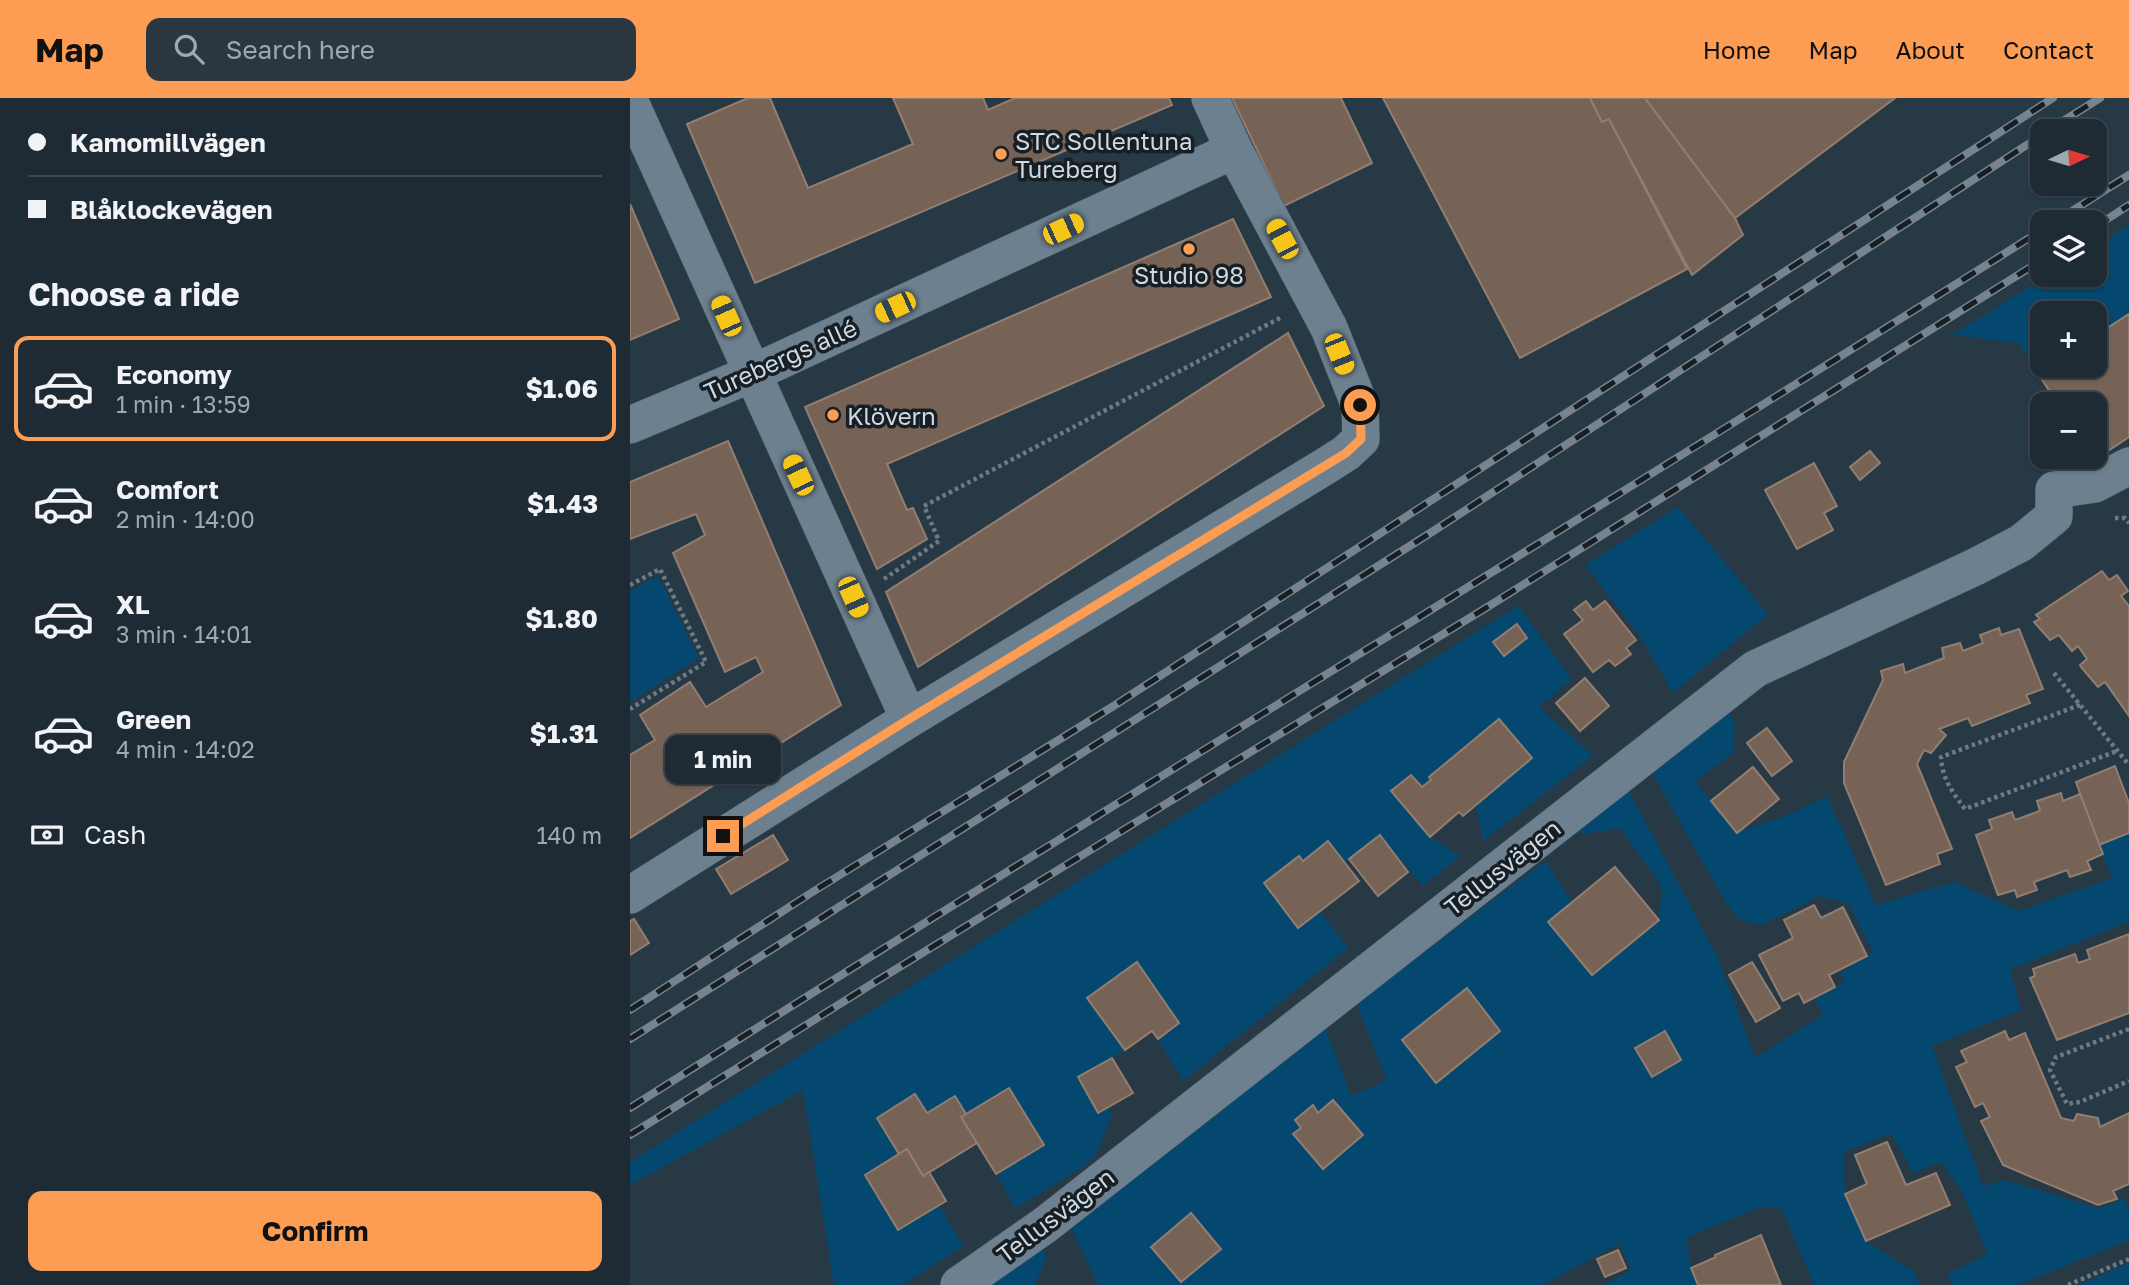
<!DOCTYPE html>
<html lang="en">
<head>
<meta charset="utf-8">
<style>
	body { margin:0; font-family:"Golos Text",sans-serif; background:#2b3740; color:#f1f3f6; height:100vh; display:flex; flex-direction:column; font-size:26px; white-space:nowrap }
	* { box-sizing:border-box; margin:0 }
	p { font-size:23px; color:#a1a7ac }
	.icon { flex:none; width:38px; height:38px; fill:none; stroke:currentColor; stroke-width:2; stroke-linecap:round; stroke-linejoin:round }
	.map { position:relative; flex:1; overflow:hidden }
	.panel { display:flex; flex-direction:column; background:#1e2b34; width:630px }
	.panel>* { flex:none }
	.guide { display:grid; align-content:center; height:154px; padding:0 28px; background:#1e2b34 }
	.needle { width:46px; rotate:85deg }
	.controls { position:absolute; left:1400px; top:21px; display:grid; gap:14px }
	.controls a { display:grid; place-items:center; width:77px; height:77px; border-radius:14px; background:#1e2b34; box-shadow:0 2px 5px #0004,0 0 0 2px #3c474f; font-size:35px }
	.end { position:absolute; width:32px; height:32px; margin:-16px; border:9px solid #fc9d53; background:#111; box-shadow:0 0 0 4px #111 }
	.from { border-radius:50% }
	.bubble { position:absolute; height:49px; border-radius:14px; background:#1e2b34; box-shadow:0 2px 5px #0004,0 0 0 2px #3c474f; font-size:23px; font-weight:700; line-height:49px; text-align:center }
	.car { position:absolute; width:21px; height:42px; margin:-21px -10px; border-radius:9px; box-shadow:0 0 5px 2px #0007; background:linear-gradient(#f5c518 24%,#345 0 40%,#f5c518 0 76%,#345 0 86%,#f5c518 0) }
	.guide b { display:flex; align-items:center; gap:24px; height:66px; font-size:26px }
	.guide b+b { border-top:2px solid #3c474f }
	.guide i { width:18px; height:18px; background:#f1f3f6 }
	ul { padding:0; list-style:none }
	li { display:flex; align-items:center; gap:21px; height:105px; margin:0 14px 10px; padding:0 14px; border:4px solid transparent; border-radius:14px }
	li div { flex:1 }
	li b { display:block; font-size:26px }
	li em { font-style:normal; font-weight:700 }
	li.current { border-color:#fc9d53 }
	li>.icon { width:63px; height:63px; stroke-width:1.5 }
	h2 { padding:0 28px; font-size:32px; line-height:84px }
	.pay { display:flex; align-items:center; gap:18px; height:77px; padding:0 28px; font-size:26px }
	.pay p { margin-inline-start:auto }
	.cta { display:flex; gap:14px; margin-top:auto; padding:14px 28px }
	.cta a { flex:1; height:80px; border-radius:14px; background:#fc9d53; color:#111; font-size:28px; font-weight:700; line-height:80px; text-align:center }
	header { display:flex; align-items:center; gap:42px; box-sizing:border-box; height:98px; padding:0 35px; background:#fc9d53; color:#111 }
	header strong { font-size:33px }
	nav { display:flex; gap:38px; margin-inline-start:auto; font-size:24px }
	.search { width:490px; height:63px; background:#2b3740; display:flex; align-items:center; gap:18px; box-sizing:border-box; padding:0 24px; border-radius:14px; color:#a1a7ac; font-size:26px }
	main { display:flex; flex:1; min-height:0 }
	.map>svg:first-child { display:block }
	.green { fill:#04486f; fill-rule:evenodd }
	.building { fill:#766356; stroke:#927e70; stroke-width:2 }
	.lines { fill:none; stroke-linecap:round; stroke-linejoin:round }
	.minor-casing { stroke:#495863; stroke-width:38 }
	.path { stroke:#6d7b86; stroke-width:4.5; stroke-dasharray:3.5 3.5; stroke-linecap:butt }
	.minor { stroke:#6d808f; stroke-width:37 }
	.rail-casing { stroke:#778490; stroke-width:8 }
	.rail { stroke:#171f25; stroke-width:5; stroke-dasharray:16; stroke-linecap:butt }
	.route { stroke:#fc9d53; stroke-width:9 }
	.poi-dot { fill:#fc9d53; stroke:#171f25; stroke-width:2.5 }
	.labels { text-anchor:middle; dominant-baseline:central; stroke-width:7; stroke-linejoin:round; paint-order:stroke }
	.poi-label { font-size:24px; fill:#cfd9e2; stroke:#171f25; text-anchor:start }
	.street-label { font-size:24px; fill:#cfd9e2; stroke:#171f25 }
</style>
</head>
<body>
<header>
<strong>Map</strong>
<div class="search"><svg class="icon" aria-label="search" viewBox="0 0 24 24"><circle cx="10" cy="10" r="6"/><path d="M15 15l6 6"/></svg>Search here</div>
<nav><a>Home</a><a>Map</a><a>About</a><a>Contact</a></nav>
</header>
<main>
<section class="panel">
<div class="guide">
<b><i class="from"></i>Kamomillvägen</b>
<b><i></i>Blåklockevägen</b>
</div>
<h2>Choose a ride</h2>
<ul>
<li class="current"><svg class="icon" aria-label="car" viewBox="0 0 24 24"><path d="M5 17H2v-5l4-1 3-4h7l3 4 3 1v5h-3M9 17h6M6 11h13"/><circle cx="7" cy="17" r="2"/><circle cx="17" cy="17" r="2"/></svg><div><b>Economy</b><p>1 min · 13:59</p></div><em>$1.06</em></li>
<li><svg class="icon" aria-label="car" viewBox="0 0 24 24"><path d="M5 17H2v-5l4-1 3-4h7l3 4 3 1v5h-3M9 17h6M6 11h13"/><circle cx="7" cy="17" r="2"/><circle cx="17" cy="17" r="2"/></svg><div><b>Comfort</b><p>2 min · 14:00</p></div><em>$1.43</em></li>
<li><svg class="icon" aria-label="car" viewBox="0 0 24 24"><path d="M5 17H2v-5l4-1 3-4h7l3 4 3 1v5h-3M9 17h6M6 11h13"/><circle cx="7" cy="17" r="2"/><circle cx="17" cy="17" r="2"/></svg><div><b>XL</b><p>3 min · 14:01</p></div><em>$1.80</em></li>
<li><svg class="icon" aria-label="car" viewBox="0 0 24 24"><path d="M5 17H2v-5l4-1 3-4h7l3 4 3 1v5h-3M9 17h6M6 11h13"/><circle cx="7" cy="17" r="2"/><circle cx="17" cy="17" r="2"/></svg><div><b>Green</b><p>4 min · 14:02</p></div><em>$1.31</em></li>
</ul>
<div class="pay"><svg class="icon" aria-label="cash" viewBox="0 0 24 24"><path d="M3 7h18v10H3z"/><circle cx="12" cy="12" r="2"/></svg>Cash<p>140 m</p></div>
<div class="cta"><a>Confirm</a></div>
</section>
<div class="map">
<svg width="1499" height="1187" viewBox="0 0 1499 1187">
	<rect width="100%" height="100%" fill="#283946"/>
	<g class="green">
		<polygon points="1499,127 1499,216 1465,238 1465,215 1412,215 1412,268 1417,268 1407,274 1390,247 1391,245 1322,237 1419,177 1465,177 1465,148"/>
		<polygon points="1048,409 1138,516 1043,595 1009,537 955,467"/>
		<polygon points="28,478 69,560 0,604 0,493"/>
		<polygon points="888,508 942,581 909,609 963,658 853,743 846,708 901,660 799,679 801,682 792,689 781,677 762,693 800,739 830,758 793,788 750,737 715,764 698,743 673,763 634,785 668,830 690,814 718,850 553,983 528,941 549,924 507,865 458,899 495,952 448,979 468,1014 479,1008 482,1017 467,1055 456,1067 386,1110 366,1076 414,1047 336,1016 297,1015 285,996 247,1019 269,1056 235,1077 268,1131 309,1107 333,1148 273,1187 204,1187 173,992 0,1087 0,1064"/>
		<path d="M1099 613 1105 625 1103 655 1065 684 1107 734 1158 717 1197 698 1246 807 1324 784 1389 813 1482 780 1469 747 1499 735V826L1498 824 1380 871 1391 912 1302 948 1353 1088 1374 1082 1469 1110 1494 1101 1499 1112V1142L1388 1187H1321L1318 1176 1357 1156 1331 1092 1311 1064 1283 1075 1261 1035 1214 1054 1215 1096 1236 1143 1285 1174 1289 1187H1184L1151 1109H1129L1056 1140 1061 1170 1068 1187H978L977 1185 1001 1172 989 1146 913 1187H468L440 1127 590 1014 695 928 721 998 757 982 726 905 915 763 942 804 919 824 961 876 1029 822 1032 788 990 731 951 736 948 732 999 693 1088 860 1125 960 1193 917 1184 900 1215 884 1210 875 1243 854 1219 806 1189 798 1132 827 1110 822 1094 802 1021 673ZM837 891 870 933 806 984 772 942ZM703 1002 733 1037 693 1071 664 1037 671 1030 666 1022 682 1008 688 1015ZM561 1115 591 1151 551 1184 522 1148Z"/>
		<polygon points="412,1150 417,1160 404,1187 357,1187"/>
		<polygon points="1499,1165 1499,1187 1448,1187"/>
	</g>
	<g class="building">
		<polygon points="118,0 140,0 178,90 283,46 263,0 353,0 358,12 385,0 539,0 542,7 125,185 57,26"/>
		<polygon points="602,0 711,0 742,65 654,108"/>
		<polygon points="753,0 960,0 972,24 979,21 1057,171 890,260"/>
		<polygon points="960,0 1015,0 1105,120 1113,137 1062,177 979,21 972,24"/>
		<polygon points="1015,0 1265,0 1105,120"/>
		<polygon points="0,106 49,221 0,242"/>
		<polygon points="603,121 641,199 257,366 277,412 283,410 297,441 247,471 175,309"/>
		<polygon points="1499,216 1499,339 1464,362 1462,359 1465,359 1465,306 1428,306 1407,274 1417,268 1465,268 1465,238"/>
		<polygon points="658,235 694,308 288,569 256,494"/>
		<polygon points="98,343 211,607 0,740 0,657 25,642 10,617 60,584 76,609 133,574 126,559 95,574 43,455 75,437 66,416 0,441 0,384"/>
		<polygon points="1240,353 1250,365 1230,382 1220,369"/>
		<polygon points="1184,365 1207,408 1194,415 1203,432 1167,451 1135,392"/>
		<polygon points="1472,473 1479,482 1487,477 1498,493 1491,498 1499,508 1499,618 1475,584 1468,589 1451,569 1450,567 1457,561 1448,548 1442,553 1429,537 1420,542 1404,524 1410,521 1406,517"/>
		<polygon points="956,503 963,512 975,503 1006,542 996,550 1001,556 985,568 979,562 963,574 934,536 953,522 944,512"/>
		<polygon points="887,526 897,540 874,558 863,544"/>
		<polygon points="1369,530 1371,537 1389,531 1413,591 1396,597 1400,605 1342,628 1338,620 1309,631 1316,637 1301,655 1294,652 1287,666 1322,751 1307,756 1310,766 1256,787 1214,685 1214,664 1253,582 1251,573 1273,566 1275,575 1314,560 1312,550 1330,545 1333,553 1353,545 1350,537"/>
		<polygon points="955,580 979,608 950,633 926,605"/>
		<polygon points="869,621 902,660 833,718 829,714 800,739 761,693 781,677 792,689 801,682 799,679"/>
		<polygon points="1137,630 1162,663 1142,678 1117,645"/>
		<polygon points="1485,668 1499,705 1499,735 1469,747 1446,684"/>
		<polygon points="1123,669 1149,701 1107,735 1081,703"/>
		<polygon points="1431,695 1433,703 1450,696 1473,756 1457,763 1461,772 1440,779 1437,772 1404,784 1407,792 1387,799 1385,792 1368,797 1346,737 1362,731 1359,722 1382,714 1385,722 1410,713 1407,703"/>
		<polygon points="143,737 158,762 101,796 86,771"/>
		<polygon points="750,737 778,774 748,798 719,761"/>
		<polygon points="698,743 729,783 668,830 634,785 669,758 673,763"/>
		<polygon points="985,769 1029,822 962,877 918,824"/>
		<polygon points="1184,807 1191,820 1213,809 1237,858 1199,877 1205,889 1174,905 1169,895 1153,903 1129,857 1163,840 1154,822"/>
		<polygon points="4,821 19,845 0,857 0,823"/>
		<polygon points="1499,836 1499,915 1427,942 1400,880 1405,878 1403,871 1445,856 1448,865 1460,861 1457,852"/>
		<polygon points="507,864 549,925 528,941 522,933 495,952 457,900"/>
		<polygon points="1122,864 1150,910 1126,924 1099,877"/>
		<polygon points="837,890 870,933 806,985 772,942"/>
		<polygon points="1035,933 1051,962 1022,979 1005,950"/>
		<polygon points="1375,933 1379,942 1395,935 1431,1020 1444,1023 1447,1016 1468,1020 1470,1029 1499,1015 1499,1086 1483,1093 1487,1101 1468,1107 1373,1067 1351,1023 1360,1019 1353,1005 1345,1009 1326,969 1337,964 1331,953"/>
		<polygon points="482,960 503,995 468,1015 448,979"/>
		<polygon points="379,990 414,1047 366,1076 331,1019"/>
		<polygon points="285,996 297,1015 325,998 336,1016 331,1019 347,1045 293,1078 277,1051 269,1056 247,1020"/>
		<polygon points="703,1002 733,1037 693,1071 663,1036 671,1030 665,1022 683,1007 688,1015"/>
		<polygon points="1257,1044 1276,1087 1306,1075 1320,1107 1236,1143 1215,1096 1237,1086 1225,1057"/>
		<polygon points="277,1051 293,1078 299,1074 316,1103 268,1132 235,1077"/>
		<polygon points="561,1115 591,1151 551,1184 521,1149"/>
		<polygon points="1131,1137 1151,1187 1068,1187 1061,1170 1086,1159 1085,1157"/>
		<polygon points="988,1152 996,1170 975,1179 967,1161"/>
	</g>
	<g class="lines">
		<g class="minor-casing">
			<g id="minor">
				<polyline points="0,4 279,621"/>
				<polyline points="0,327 121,276 604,52"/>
				<polyline points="0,797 279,621 694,369 716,355 731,341 730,308 699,230 604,52 580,0"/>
				<polyline points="329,1187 415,1127 1125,571 1345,469 1391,445 1424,418 1424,392 1465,386 1499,368"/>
			</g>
		</g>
		<g class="path">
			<polyline points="1485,420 1495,420 1499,425"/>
			<polyline points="254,481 309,443 294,408 652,219"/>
			<polyline points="0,487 30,471 76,564 0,611"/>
			<polyline points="1424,575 1499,667"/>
			<path d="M1450 607 1311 659C1312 680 1322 694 1335 711L1487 653"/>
			<polyline points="1499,931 1426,959 1420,972 1437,1006 1450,1004 1499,983"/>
			<polyline points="1438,1187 1499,1161"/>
		</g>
		<use href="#minor" class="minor"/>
		<g class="rail-casing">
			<g id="rail">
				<polyline points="1417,33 1470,0"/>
				<polyline points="1425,124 1499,77"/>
				<polyline points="1465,129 1499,107"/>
				<polyline points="0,912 184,793 482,609 1423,0"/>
				<polyline points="0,941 805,432 1412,37"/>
				<path d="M0 1010C468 713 943 428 1412 132"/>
				<polyline points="0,1037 245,884 859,508 1412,162"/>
			</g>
		</g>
		<use href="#rail" class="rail"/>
	</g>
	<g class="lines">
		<polyline class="route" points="93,738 279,621 716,355 731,341 730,307"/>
	</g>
	<g class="poi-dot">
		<circle cx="371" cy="56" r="7"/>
		<circle cx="559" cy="151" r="7"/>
		<circle cx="203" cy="317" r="7"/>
	</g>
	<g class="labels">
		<g class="poi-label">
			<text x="385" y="42">STC Sollentuna<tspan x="385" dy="28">Tureberg</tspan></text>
			<text x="559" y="176" text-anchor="middle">Studio 98</text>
			<text x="217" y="317">Klövern</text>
		</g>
		<g class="street-label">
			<text transform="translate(150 261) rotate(-24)">Turebergs allé</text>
			<text transform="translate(872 769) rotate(-38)">Tellusvägen</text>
			<text transform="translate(425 1117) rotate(-37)">Tellusvägen</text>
		</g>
	</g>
</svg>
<div class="controls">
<a><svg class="needle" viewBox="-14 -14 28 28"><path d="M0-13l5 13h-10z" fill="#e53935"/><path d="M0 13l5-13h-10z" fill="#a1a7ac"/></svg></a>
<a><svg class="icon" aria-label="layers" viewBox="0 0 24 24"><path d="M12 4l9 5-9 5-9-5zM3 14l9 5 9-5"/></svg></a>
<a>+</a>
<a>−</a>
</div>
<i class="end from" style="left:730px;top:307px"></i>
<i class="end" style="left:93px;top:738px"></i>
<div class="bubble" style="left:35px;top:637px;width:116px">1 min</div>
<i class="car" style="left:433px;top:131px;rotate:65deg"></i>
<i class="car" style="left:652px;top:141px;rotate:332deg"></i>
<i class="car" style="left:265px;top:209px;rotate:245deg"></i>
<i class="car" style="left:96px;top:218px;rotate:336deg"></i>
<i class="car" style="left:709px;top:256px;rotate:158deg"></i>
<i class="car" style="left:168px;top:377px;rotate:335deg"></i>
<i class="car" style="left:223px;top:499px;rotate:156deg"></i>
</div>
</main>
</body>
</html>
